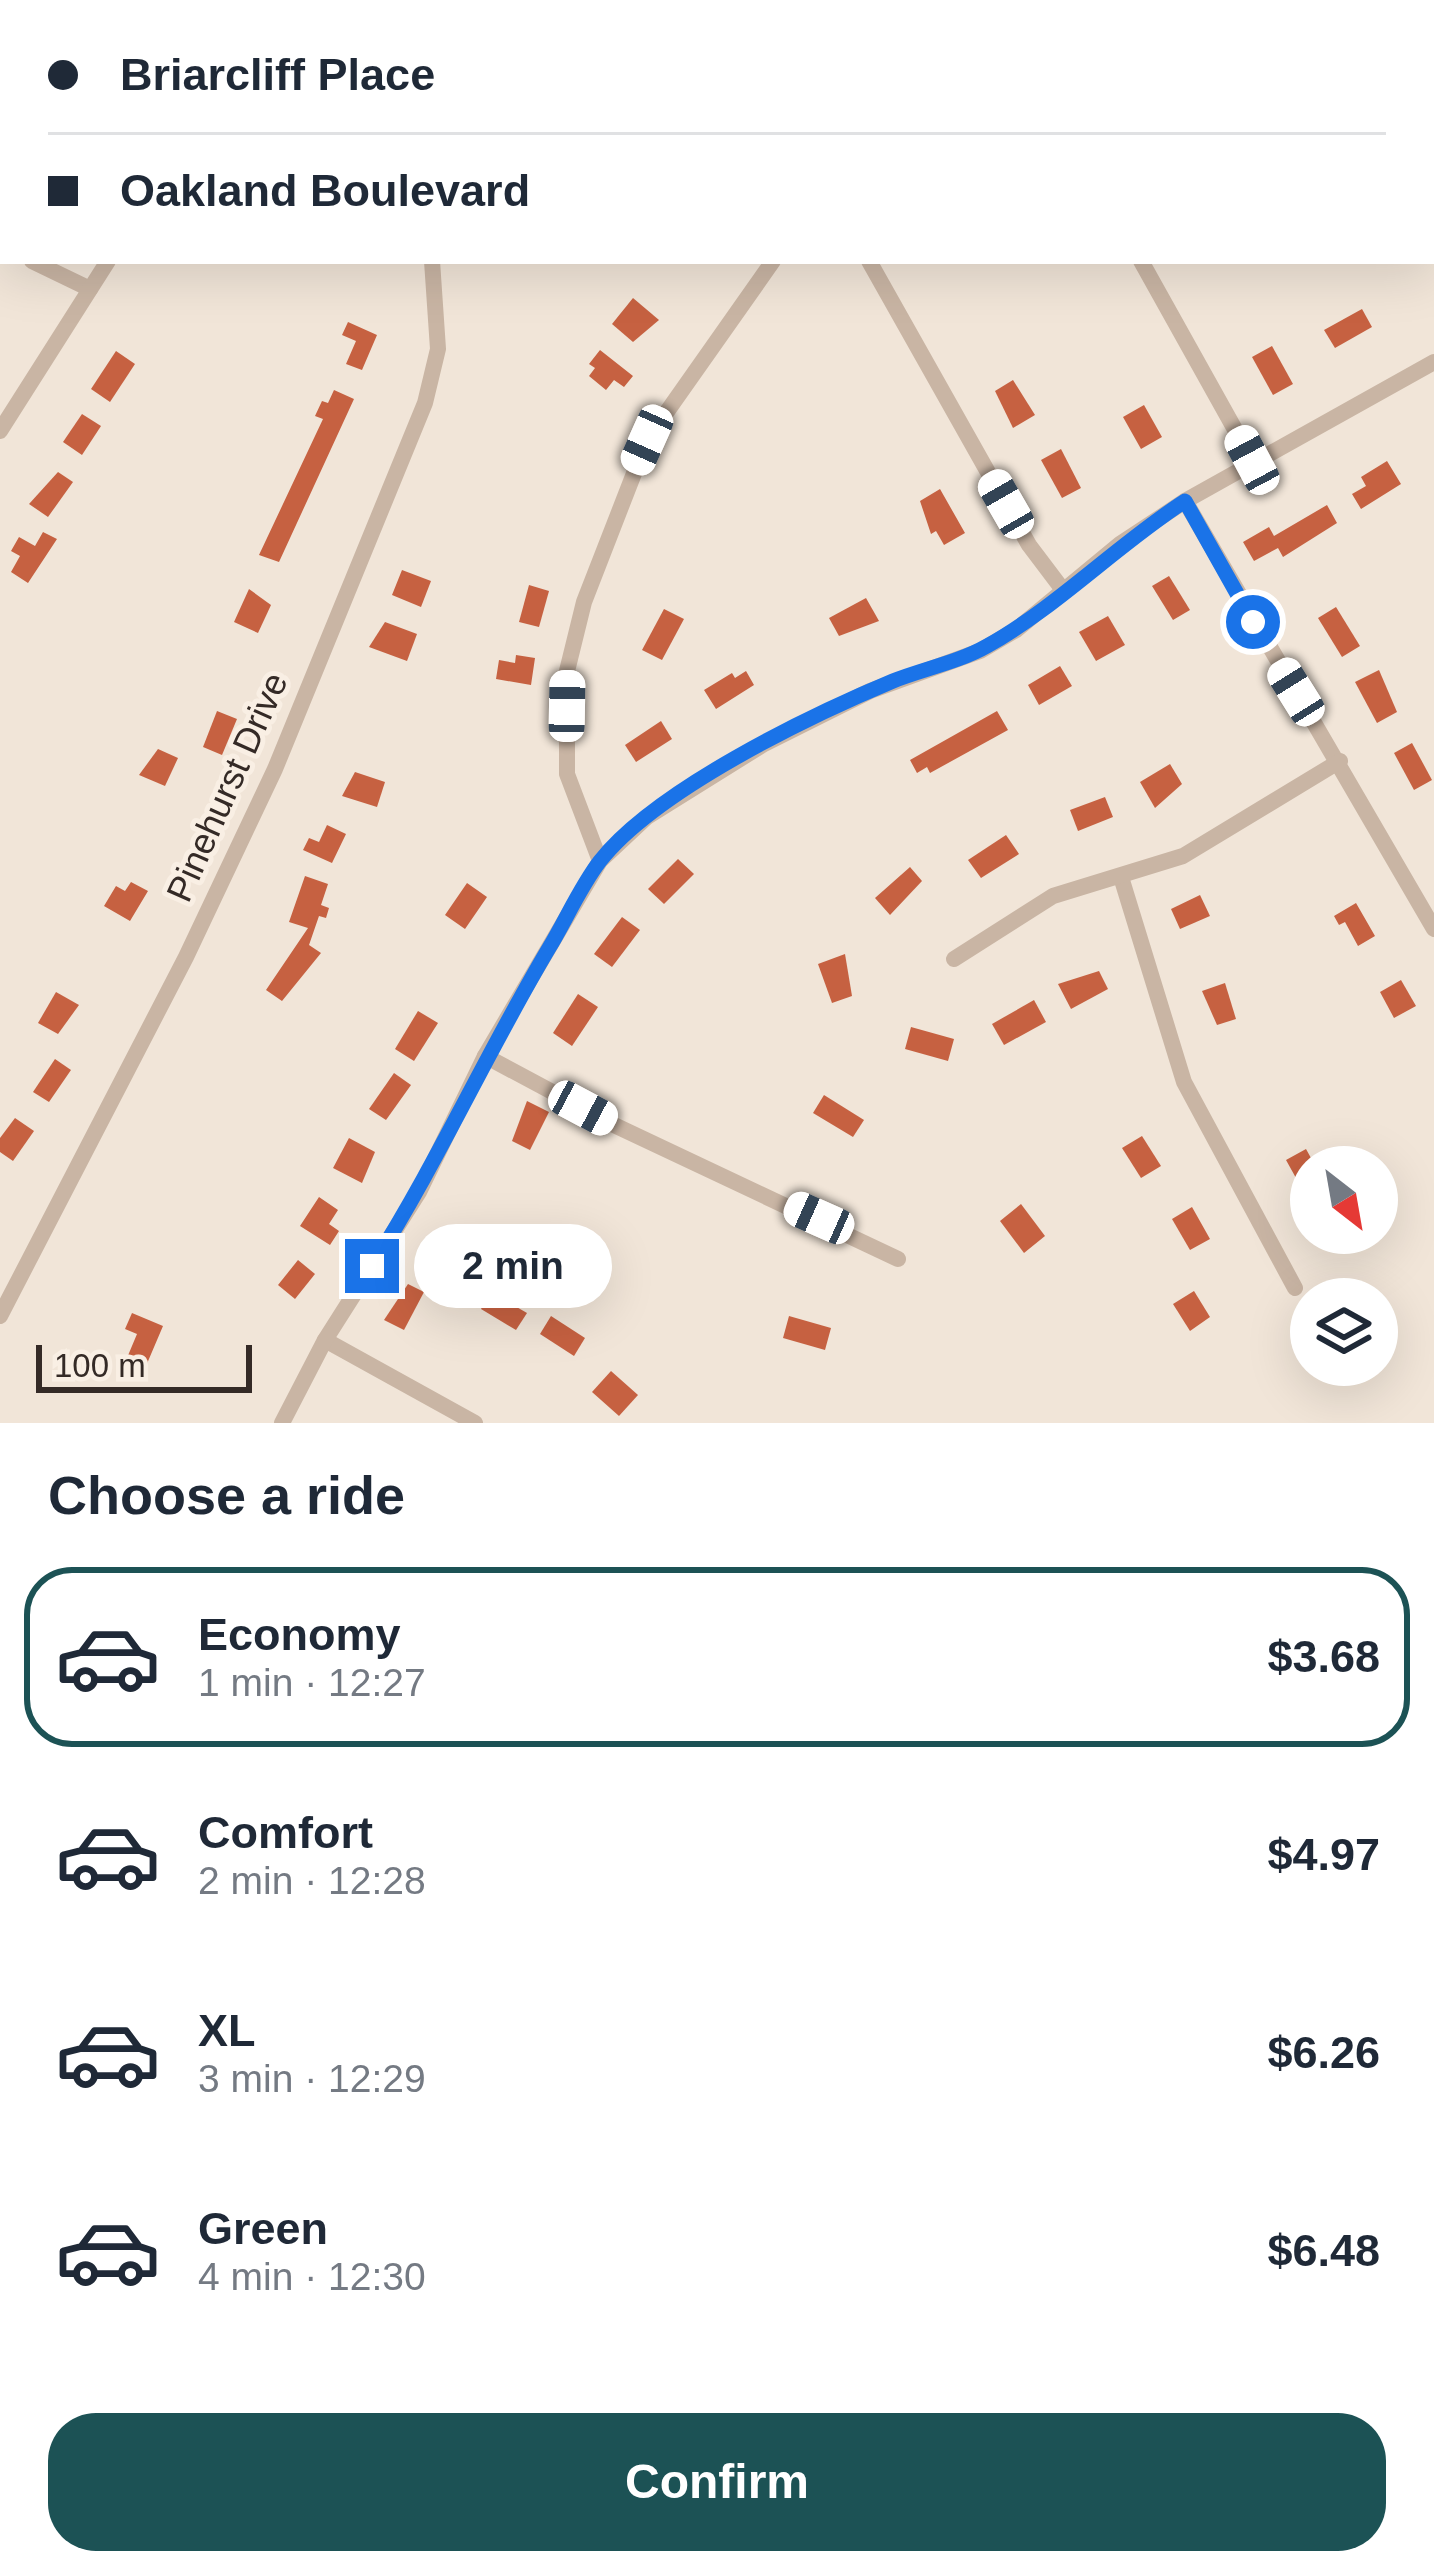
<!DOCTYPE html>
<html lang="en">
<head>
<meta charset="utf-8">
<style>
	body { margin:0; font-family:Arial,sans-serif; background:#f2f2f3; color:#1f2937; height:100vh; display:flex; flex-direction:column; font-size:45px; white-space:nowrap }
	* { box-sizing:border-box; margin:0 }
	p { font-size:39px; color:#747a83 }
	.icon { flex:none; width:66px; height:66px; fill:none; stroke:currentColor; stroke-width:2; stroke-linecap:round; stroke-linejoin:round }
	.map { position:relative; height:1423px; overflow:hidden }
	.side { display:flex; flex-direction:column; background:#fff; flex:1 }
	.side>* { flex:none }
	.guide { position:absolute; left:0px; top:0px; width:1434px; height:264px; box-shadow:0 12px 48px #0002; display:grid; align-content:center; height:264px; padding:0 48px; background:#fff }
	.needle { width:78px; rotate:149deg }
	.fabs { position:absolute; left:1290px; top:1146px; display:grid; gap:24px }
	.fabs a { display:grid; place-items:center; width:108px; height:108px; border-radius:50%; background:#fff; box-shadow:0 12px 48px #0002; font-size:60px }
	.scale { position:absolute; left:36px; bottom:30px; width:216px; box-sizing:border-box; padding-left:12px; border:6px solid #342a26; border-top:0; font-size:33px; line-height:42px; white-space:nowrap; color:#342a26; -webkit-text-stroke:9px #f9efe4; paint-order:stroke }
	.end { position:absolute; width:54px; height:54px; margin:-27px; border:15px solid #1a73e8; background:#fff; box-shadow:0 0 0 6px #fff }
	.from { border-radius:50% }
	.bubble { position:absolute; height:84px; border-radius:42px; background:#fff; box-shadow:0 12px 48px #0002; font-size:39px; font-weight:600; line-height:84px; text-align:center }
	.car { position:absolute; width:36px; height:72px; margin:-36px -18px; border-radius:15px; box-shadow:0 0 9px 3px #0007; background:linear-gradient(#fff 24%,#345 0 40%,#fff 0 76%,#345 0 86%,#fff 0) }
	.guide b { display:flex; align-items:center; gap:42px; height:114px; font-size:45px }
	.guide b+b { border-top:3px solid #e0e1e3 }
	.guide i { width:30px; height:30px; background:#1f2937 }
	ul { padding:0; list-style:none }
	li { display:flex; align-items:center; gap:36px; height:180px; margin:0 24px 18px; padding:0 24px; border:6px solid transparent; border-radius:48px }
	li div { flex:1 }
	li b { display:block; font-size:45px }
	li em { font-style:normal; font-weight:600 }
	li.active { border-color:#1c5255 }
	li>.icon { width:108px; height:108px; stroke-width:1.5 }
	h2 { padding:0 48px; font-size:54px; line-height:144px }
	.primary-button { display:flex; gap:24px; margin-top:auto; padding:24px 48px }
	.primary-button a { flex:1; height:138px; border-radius:48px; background:#1c5255; color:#fff; font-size:48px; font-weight:600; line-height:138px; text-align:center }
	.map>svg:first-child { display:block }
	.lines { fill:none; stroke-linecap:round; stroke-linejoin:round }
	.stream { stroke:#77acae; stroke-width:4.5 }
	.building { fill:#c66141 }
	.minor { stroke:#c9b5a4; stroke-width:16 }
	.route { stroke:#1a73e8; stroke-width:15 }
	.labels { text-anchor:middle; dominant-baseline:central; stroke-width:10; stroke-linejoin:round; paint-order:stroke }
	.street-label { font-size:36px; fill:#342a26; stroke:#f9efe4 }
</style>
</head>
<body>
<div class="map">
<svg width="1434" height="1423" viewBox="0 0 1434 1423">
	<rect width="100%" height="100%" fill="#f1e5d8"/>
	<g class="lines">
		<polyline class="stream" points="1404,0 1410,3"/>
	</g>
	<g class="building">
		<polygon points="633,298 659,320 633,342 612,324"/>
		<polygon points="1362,309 1372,327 1335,348 1324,330"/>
		<polygon points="348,322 377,335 362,370 346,364 356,341 342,335"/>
		<polygon points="1272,346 1293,384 1273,395 1252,357"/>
		<polygon points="600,350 633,376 624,387 614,380 606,390 589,376 595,368 589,364"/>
		<polygon points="116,351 135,364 110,402 91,389"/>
		<polygon points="1013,380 1035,415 1013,428 995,391"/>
		<polygon points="334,390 354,399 279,562 259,555 323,419 315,416 322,401 328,403"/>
		<polygon points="1144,405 1162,437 1141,449 1123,417"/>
		<polygon points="82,414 101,426 82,455 63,442"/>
		<polygon points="1061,449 1081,488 1062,498 1041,460"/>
		<polygon points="1387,461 1401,484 1361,509 1352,494 1366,486 1361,477"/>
		<polygon points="58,472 73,482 48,517 29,504"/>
		<polygon points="940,489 965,533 944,545 936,531 931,534 920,501"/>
		<polygon points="1327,505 1337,523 1283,557 1278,548 1254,561 1243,542 1269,527 1274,536"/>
		<polygon points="43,532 57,539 28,583 11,572 20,556 11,551 19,537 35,546"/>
		<polygon points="402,570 431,581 421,607 392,595"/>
		<polygon points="1169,576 1190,610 1173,620 1152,586"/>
		<polygon points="529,585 549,591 539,627 519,622"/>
		<polygon points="249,589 271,605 258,633 234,622"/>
		<polygon points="866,598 879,621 839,636 829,618"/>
		<polygon points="1336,607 1360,646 1342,657 1318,618"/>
		<polygon points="664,609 684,619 662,660 642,650"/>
		<polygon points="1108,616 1125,645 1096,661 1079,632"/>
		<polygon points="385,622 417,634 407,661 369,647"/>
		<polygon points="516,655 535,658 531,685 496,679 499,660 515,663"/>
		<polygon points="1060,666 1072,686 1039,705 1028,685"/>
		<polygon points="1379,670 1397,712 1377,723 1355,682"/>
		<polygon points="746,671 754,685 716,709 704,690 732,673 735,678"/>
		<polygon points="217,711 237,719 222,755 203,747"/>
		<polygon points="997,711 1008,730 930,773 927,767 917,773 910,760"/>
		<polygon points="661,721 672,739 636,762 625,745"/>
		<polygon points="1412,743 1432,780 1414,790 1394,753"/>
		<polygon points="158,749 178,758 165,786 139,775"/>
		<polygon points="1170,764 1182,784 1155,808 1140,782"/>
		<polygon points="355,772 385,782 377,807 342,796"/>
		<polygon points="1105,797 1113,817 1078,831 1070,810"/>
		<polygon points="327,825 346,834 332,863 303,850 309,838 319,842"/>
		<polygon points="1006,835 1019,854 981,878 968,860"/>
		<polygon points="678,859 694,874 664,904 648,889"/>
		<polygon points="910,867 922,881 890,915 875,898"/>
		<polygon points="305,876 328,884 321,905 329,908 326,918 319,916 309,945 321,953 282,1001 266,990 308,928 289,922"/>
		<polygon points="131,882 148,891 130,921 104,906 116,886 125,891"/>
		<polygon points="467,883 487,897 465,929 445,915"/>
		<polygon points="1200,895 1210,916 1180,929 1171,909"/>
		<polygon points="1356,903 1375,936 1358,946 1345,922 1339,925 1334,916"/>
		<polygon points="622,917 640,930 612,967 594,954"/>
		<polygon points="845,954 852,996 832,1003 818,964"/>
		<polygon points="1099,971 1108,989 1071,1009 1058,984"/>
		<polygon points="1401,980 1416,1006 1394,1018 1380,992"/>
		<polygon points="1225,983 1236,1019 1217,1025 1202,991"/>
		<polygon points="56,992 79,1005 58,1034 38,1023"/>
		<polygon points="578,994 598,1007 572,1046 553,1033"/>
		<polygon points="1034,1000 1046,1022 1004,1045 992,1024"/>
		<polygon points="418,1011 438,1023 414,1061 395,1049"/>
		<polygon points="911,1027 954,1039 948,1061 905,1049"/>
		<polygon points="55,1059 71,1070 49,1102 33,1092"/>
		<polygon points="394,1073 411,1085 386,1120 369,1109"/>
		<polygon points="824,1095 864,1120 853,1137 813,1113"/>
		<polygon points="527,1101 549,1112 530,1150 512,1141"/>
		<polygon points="15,1118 34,1131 13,1161 0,1152 0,1138"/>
		<polygon points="1142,1136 1161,1166 1141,1178 1122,1148"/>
		<polygon points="349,1138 375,1152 362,1183 333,1168"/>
		<polygon points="1306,1149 1316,1167 1311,1167 1311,1205 1286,1160"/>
		<polygon points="319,1197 338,1210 329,1224 339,1231 330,1245 300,1226"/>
		<polygon points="1021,1204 1045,1236 1024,1253 1000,1221"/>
		<polygon points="1192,1207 1210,1239 1190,1250 1172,1219"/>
		<polygon points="298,1260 315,1274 295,1299 278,1285"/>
		<polygon points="408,1284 424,1292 404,1330 384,1320"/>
		<polygon points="1194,1291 1210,1317 1190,1331 1173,1304"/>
		<polygon points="491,1292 527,1313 516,1330 481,1309"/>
		<polygon points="132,1313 163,1326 143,1373 124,1365 137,1334 125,1329"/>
		<polygon points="551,1316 585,1338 574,1356 540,1334"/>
		<polygon points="789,1316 831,1328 825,1350 783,1338"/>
		<polygon points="611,1371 638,1395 619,1416 592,1392"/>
	</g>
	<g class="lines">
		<g class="minor">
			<polyline points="143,0 143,3"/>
			<polyline points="399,0 400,3"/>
			<polyline points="728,0 730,3"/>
			<polyline points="990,0 991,3"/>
			<polyline points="1296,0 1298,3"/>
			<polyline points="1431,16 1434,14"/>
			<polyline points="0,249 3,250"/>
			<polyline points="32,261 90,289"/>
			<polyline points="869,261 1029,545 1063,590"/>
			<polyline points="1141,261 1252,460"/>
			<polyline points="0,431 108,261"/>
			<polyline points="1185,501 1434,929"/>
			<polyline points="600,861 567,774 567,671 584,602 647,440 773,261"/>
			<polyline points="1121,877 1184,1082 1295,1288"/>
			<polyline points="954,959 1053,896 1183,856 1340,761"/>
			<polyline points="485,1056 614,1125 898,1259"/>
			<polyline points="0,1316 186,957 275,769 425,403 438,349 432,261"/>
			<polyline points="325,1340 475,1423"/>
			<polyline points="282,1423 325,1340 419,1192 485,1056 600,861 647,817 764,744 870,691 980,651 1016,630 1120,544 1185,501 1434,362"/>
		</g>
	</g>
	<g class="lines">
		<path class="route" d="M372 1266C437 1164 487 1052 549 948 566 920 580 887 600 861 656 790 809 716 893 681 923 669 959 662 987 646 1057 607 1117 545 1185 501L1253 622"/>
	</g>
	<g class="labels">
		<g class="street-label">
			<text transform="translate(227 787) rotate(-66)">Pinehurst Drive</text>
		</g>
	</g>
</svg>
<div class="fabs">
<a><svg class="needle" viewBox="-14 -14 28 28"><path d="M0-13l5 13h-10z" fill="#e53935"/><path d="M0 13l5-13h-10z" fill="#747a83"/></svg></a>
<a><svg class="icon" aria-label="layers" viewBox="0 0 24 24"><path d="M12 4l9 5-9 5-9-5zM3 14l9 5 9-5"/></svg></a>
</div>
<div class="scale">100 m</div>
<i class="end from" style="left:1253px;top:622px"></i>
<i class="end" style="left:372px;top:1266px"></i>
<div class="bubble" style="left:414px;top:1224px;width:198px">2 min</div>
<i class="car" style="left:647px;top:440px;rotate:204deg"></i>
<i class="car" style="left:1252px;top:460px;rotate:332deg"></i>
<i class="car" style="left:1006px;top:504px;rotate:330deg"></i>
<i class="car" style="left:1296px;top:692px;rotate:328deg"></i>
<i class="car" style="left:567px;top:706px;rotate:1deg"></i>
<i class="car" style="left:583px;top:1108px;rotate:118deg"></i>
<i class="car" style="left:819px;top:1218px;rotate:294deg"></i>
<div class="guide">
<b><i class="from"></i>Briarcliff Place</b>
<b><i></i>Oakland Boulevard</b>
</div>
</div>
<section class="side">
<h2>Choose a ride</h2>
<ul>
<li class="active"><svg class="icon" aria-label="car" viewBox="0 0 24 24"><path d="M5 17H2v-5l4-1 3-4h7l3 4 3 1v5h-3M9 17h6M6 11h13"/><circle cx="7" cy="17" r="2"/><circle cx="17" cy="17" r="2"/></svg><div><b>Economy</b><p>1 min · 12:27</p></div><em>$3.68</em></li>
<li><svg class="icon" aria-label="car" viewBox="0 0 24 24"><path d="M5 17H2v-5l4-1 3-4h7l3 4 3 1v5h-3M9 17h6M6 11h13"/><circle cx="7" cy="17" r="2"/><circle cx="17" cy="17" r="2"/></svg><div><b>Comfort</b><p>2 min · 12:28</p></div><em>$4.97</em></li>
<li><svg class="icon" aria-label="car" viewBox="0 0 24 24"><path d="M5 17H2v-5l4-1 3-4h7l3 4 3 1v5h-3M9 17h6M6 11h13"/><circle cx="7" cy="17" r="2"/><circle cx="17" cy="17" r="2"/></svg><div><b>XL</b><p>3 min · 12:29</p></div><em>$6.26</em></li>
<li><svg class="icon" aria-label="car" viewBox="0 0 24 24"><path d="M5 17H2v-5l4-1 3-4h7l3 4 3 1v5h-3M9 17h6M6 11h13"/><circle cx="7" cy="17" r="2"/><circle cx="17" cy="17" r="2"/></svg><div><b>Green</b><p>4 min · 12:30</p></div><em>$6.48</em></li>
</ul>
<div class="primary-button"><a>Confirm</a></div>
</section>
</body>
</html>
